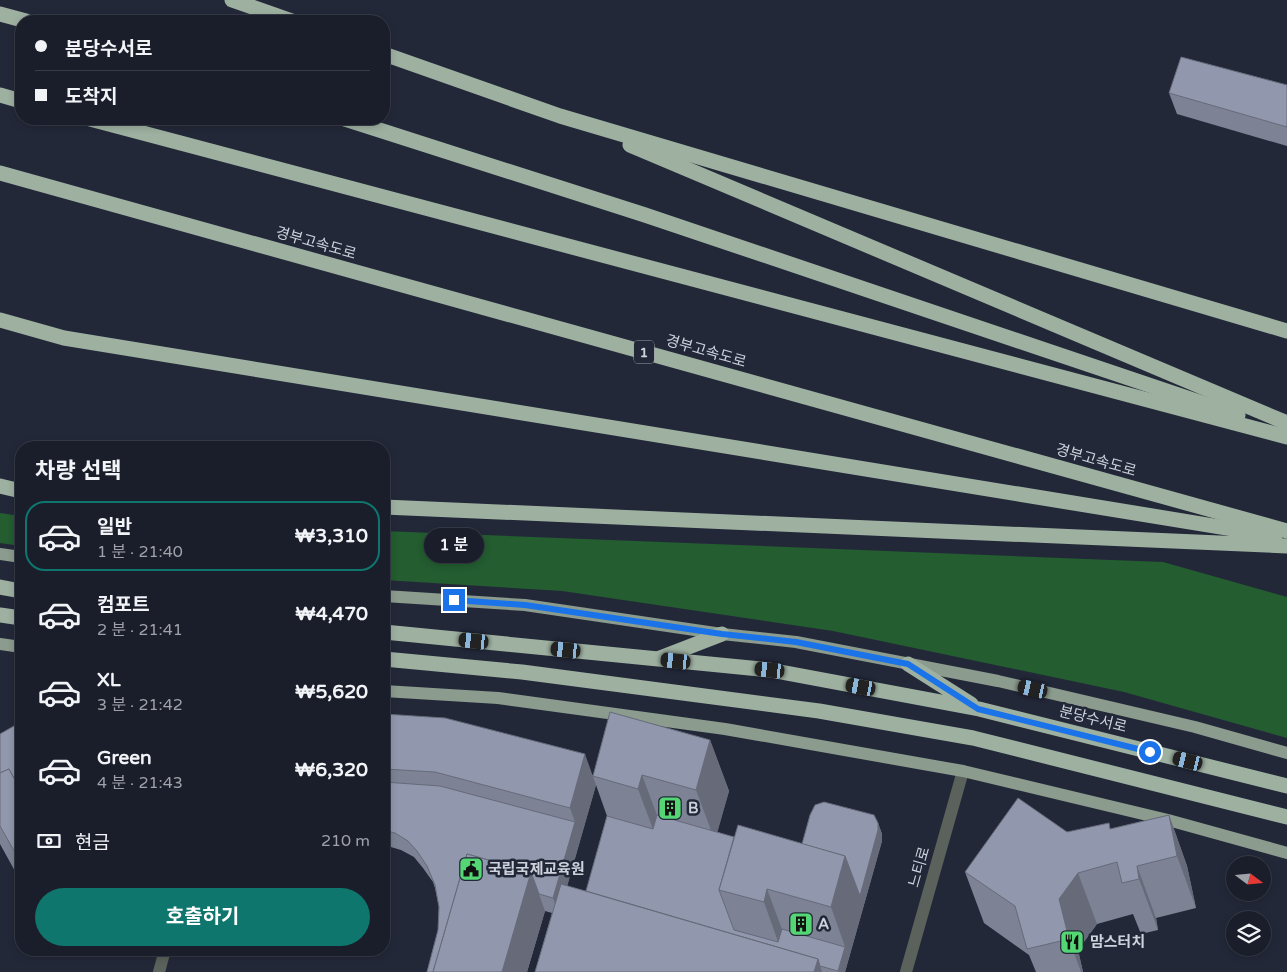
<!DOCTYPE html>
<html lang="ko">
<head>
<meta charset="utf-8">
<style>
	body { margin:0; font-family:"Varela Round","Noto Sans KR",sans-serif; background:#232733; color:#f1f3f6; height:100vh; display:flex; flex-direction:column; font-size:19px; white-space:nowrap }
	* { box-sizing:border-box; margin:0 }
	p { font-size:16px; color:#9fa2a9 }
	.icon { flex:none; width:28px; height:28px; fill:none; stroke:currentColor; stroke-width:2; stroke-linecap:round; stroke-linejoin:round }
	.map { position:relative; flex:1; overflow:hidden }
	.details { position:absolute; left:15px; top:441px; width:375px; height:515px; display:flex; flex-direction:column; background:#1a1e2b; border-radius:20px; box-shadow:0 2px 8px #0003,0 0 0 1px #383c47 }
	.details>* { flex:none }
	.top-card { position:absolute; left:15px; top:15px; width:375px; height:110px; border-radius:20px; box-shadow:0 2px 8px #0003,0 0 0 1px #383c47; display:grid; align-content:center; height:110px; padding:0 20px; background:#1a1e2b }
	.needle { width:32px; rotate:106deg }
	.controls { position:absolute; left:1226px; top:856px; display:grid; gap:10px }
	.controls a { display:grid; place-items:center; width:45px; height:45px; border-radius:50%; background:#1a1e2b; box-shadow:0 2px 8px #0003,0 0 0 1px #383c47; font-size:25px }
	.end { position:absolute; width:22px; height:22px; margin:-11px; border:6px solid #1a73e8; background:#fff; box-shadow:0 0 0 2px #fff }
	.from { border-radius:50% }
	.bubble { position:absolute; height:35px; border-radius:18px; background:#1a1e2b; box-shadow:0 2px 8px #0003,0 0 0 1px #383c47; font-size:16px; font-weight:700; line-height:35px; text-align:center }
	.car { position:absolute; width:15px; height:30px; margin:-15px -8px; border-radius:6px; box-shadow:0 0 4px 1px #0007; background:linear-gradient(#222 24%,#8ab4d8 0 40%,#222 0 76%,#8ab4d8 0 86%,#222 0) }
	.top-card b { display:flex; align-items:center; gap:18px; height:48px; font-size:19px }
	.top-card b+b { border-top:1px solid #383c47 }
	.top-card i { width:12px; height:12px; background:#f1f3f6 }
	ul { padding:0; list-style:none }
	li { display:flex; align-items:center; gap:15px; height:70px; margin:0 10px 8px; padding:0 10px; border:2px solid transparent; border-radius:20px }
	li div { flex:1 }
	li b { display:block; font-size:19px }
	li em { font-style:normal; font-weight:700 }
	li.current { border-color:#0f766e }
	li>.icon { width:45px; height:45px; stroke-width:1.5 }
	h2 { padding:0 20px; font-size:22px; line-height:60px }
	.pay { display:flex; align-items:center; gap:12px; height:55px; padding:0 20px; font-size:19px }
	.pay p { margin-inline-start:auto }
	.button { display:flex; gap:10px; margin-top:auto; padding:10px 20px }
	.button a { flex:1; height:58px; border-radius:30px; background:#0f766e; color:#fff; font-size:20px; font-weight:700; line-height:58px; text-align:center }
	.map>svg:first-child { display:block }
	.forest { fill:#235d30 }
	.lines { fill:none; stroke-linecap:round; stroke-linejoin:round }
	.minor { stroke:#5b625b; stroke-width:12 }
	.major { stroke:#8b9b8d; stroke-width:12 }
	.highway { stroke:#9eb1a1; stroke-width:15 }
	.wall { fill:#7d8395; fill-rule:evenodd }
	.shaded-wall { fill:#666a79 }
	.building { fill:#9198ad; stroke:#666a79 }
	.route { stroke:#1a73e8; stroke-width:6 }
	.labels { text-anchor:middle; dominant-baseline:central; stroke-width:5; stroke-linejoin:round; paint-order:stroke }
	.shield { fill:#232839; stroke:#9b9fac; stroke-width:1 }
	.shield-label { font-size:14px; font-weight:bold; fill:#ced2dd }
	.street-label { font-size:15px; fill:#ced2dd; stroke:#232839 }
	.poi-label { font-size:15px; font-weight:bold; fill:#ced2dd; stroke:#232839; text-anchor:start }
</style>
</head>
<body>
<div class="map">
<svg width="1287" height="972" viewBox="0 0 1287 972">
	<rect width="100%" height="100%" fill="#232839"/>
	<g class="forest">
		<polygon points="0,513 21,516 21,546 0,543"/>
		<polygon points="384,531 1163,562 1287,597 1287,738 1124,692 833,631 562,591 384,580"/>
	</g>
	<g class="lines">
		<g class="minor">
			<polyline points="159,972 165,950"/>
			<polyline points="906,972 963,771"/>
		</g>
		<g class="major">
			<polyline points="0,554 21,557"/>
			<polyline points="384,596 525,605 722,634 796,642 998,681 1195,727 1287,753"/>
			<polyline points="0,644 21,647"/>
			<polyline points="384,691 498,698 725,729 963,771 1168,820 1287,853"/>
		</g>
		<g class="highway">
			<polyline points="232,0 292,21"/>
			<polyline points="0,14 26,21"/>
			<polyline points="384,54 560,116 1287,331"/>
			<polyline points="0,95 21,101"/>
			<polyline points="90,119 1287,437"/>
			<polyline points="345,119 645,215 1238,415"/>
			<polyline points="630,145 1287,423"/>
			<polyline points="0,173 1287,531"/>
			<polyline points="0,320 64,338 1275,536"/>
			<polyline points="0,486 21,491"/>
			<polyline points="384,507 1287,546"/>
			<polyline points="0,587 21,591"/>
			<polyline points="0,615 21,618"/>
			<polyline points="384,632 770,670 979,709 1287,786"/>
			<polyline points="660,658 722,634"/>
			<polyline points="384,659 522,672 819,711 973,738 1287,817"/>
			<polyline points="908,664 971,704"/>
		</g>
	</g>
	<g class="wall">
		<polygon points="1287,85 1287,146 1177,114 1169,93"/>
		<path d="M384 714 593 775 710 740 729 791 717 832 734 837 802 844 878 823 882 834V841L845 972H535L552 913 545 911 527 972H427L438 930 439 907 435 888 433 882 423 868 414 857 401 850 384 845ZM596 785 607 816 586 891 567 886Z"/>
		<polygon points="21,722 21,882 0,844 0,734"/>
		<polygon points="1169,815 1187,866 1196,908 1156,918 1158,930 1141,934 1133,914 1097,924 1078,950 1083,972 1036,972 1029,955 984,923 965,872 1067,832 1111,829"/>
	</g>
	<g class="shaded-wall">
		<polygon points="710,740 729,791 715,841 696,790"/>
		<polygon points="585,754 596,785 559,915 553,898 575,822 570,808"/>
		<polygon points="642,775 661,826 657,840 638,789"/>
		<polygon points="1169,815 1187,866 1196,908 1177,856"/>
		<polygon points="878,823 882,834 882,841 849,958 831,907 845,856"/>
		<polygon points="1137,866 1156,918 1158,930 1139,879"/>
		<polygon points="531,872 545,911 527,972 502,972"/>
		<polygon points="1078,873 1097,924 1078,950 1083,972 1081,972 1069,939 1059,899"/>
		<polygon points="767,889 786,940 782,953 764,902"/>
		<polygon points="845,947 849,958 845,972 838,972"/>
		<polygon points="818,959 822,972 814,972"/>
	</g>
	<g class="building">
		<polygon points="1181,57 1287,85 1287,127 1169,93"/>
		<polygon points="610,712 710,740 696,790 642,775 638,789 593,776"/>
		<polygon points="384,714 445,718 585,754 570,808 435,772 384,769"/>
		<polygon points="21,722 21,782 17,784 9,769 0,773 0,734"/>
		<polygon points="9,769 17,784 21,782 21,863 0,826 0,773"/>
		<polygon points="384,782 440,786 575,822 553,898 539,894 531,872 467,854 433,972 427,972 438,930 439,907 435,885 427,866 417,851 408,841 395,833 384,830"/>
		<polygon points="1018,798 1067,832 1109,823 1110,829 1169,815 1177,856 1137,866 1139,879 1122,883 1117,862 1078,873 1059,899 1069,939 1027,949 1015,906 965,872"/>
		<polygon points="824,802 874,815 878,823 878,830 860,896 845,856 802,844 810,815 815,805"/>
		<polygon points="657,815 734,837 719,890 734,930 778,942 782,929 845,947 838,971 820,966 818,959 586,891 607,816 653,829"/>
		<polygon points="738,825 845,856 831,907 767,889 764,902 719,890"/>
		<polygon points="467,854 531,872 502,972 433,972"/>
		<polygon points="561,884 818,959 814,972 535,972"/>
	</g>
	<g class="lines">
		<polyline class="route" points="454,600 525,605 722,634 796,642 908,664 978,709 1150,752"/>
	</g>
	<defs>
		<g id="building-square" transform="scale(1.25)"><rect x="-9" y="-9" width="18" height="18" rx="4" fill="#53d673" stroke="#232839"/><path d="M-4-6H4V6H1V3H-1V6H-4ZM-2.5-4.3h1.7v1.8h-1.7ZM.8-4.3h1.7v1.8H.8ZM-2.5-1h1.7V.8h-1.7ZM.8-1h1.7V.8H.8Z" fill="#111"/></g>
		<g id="civic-square" transform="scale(1.25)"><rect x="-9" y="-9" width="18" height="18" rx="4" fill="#53d673" stroke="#232839"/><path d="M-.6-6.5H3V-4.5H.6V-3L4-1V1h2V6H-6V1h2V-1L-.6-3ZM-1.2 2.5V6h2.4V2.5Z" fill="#111"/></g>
		<g id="restaurant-square" transform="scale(1.25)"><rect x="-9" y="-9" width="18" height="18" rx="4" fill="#53d673" stroke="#232839"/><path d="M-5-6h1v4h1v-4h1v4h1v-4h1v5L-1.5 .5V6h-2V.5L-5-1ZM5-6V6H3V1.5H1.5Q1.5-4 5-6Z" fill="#111"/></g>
	</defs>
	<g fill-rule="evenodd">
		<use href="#building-square" x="670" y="808"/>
		<use href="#civic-square" x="471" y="869"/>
		<use href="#building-square" x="801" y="924"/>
		<use href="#restaurant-square" x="1072" y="942"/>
	</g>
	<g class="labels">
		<rect class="shield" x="634" y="340.5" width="20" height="23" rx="4"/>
		<g class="shield-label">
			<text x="644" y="352">1</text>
		</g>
		<g class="street-label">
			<text transform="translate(316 243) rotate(16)">경부고속도로</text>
			<text transform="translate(706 351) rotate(16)">경부고속도로</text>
			<text transform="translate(1096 460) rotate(16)">경부고속도로</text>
			<text transform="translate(1093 719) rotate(14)">분당수서로</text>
			<text transform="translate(919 867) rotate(-74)">느티로</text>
		</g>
		<g class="poi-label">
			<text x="688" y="808">B</text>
			<text x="488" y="869">국립국제교육원</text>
			<text x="818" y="924">A</text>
			<text x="1090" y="942">맘스터치</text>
		</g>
	</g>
</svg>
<div class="controls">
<a><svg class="needle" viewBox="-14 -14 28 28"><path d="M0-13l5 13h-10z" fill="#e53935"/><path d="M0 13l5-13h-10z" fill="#9fa2a9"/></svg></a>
<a><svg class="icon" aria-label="layers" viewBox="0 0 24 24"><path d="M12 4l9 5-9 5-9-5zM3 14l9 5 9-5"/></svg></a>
</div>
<i class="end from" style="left:1150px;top:752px"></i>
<i class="end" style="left:454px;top:600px"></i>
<div class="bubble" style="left:424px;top:528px;width:60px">1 분</div>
<i class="car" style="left:474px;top:641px;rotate:276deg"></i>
<i class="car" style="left:566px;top:650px;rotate:276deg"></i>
<i class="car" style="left:676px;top:661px;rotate:276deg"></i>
<i class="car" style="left:770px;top:670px;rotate:276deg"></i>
<i class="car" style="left:861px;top:687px;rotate:280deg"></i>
<i class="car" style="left:1033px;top:689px;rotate:283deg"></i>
<i class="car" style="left:1188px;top:761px;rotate:284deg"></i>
<div class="top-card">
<b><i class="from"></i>분당수서로</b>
<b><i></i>도착지</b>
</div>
<section class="details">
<h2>차량 선택</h2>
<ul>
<li class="current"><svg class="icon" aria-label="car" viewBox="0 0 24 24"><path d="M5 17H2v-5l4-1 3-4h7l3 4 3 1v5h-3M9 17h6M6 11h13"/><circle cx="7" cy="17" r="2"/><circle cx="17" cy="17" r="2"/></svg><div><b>일반</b><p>1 분 · 21:40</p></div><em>₩3,310</em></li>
<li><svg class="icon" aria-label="car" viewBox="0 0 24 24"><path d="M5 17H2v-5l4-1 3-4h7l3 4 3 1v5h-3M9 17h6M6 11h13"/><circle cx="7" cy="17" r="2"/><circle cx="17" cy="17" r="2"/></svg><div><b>컴포트</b><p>2 분 · 21:41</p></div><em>₩4,470</em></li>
<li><svg class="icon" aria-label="car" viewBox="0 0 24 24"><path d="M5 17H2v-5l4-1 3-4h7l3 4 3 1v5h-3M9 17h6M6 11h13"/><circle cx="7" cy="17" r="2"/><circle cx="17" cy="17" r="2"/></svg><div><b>XL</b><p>3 분 · 21:42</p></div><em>₩5,620</em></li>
<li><svg class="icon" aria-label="car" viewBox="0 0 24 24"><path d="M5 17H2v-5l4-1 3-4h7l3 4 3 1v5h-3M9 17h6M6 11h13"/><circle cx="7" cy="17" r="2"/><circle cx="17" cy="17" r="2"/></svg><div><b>Green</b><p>4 분 · 21:43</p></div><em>₩6,320</em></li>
</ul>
<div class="pay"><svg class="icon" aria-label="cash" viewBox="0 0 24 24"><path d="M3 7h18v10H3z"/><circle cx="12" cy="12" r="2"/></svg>현금<p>210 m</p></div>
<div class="button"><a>호출하기</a></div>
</section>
</div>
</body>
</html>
